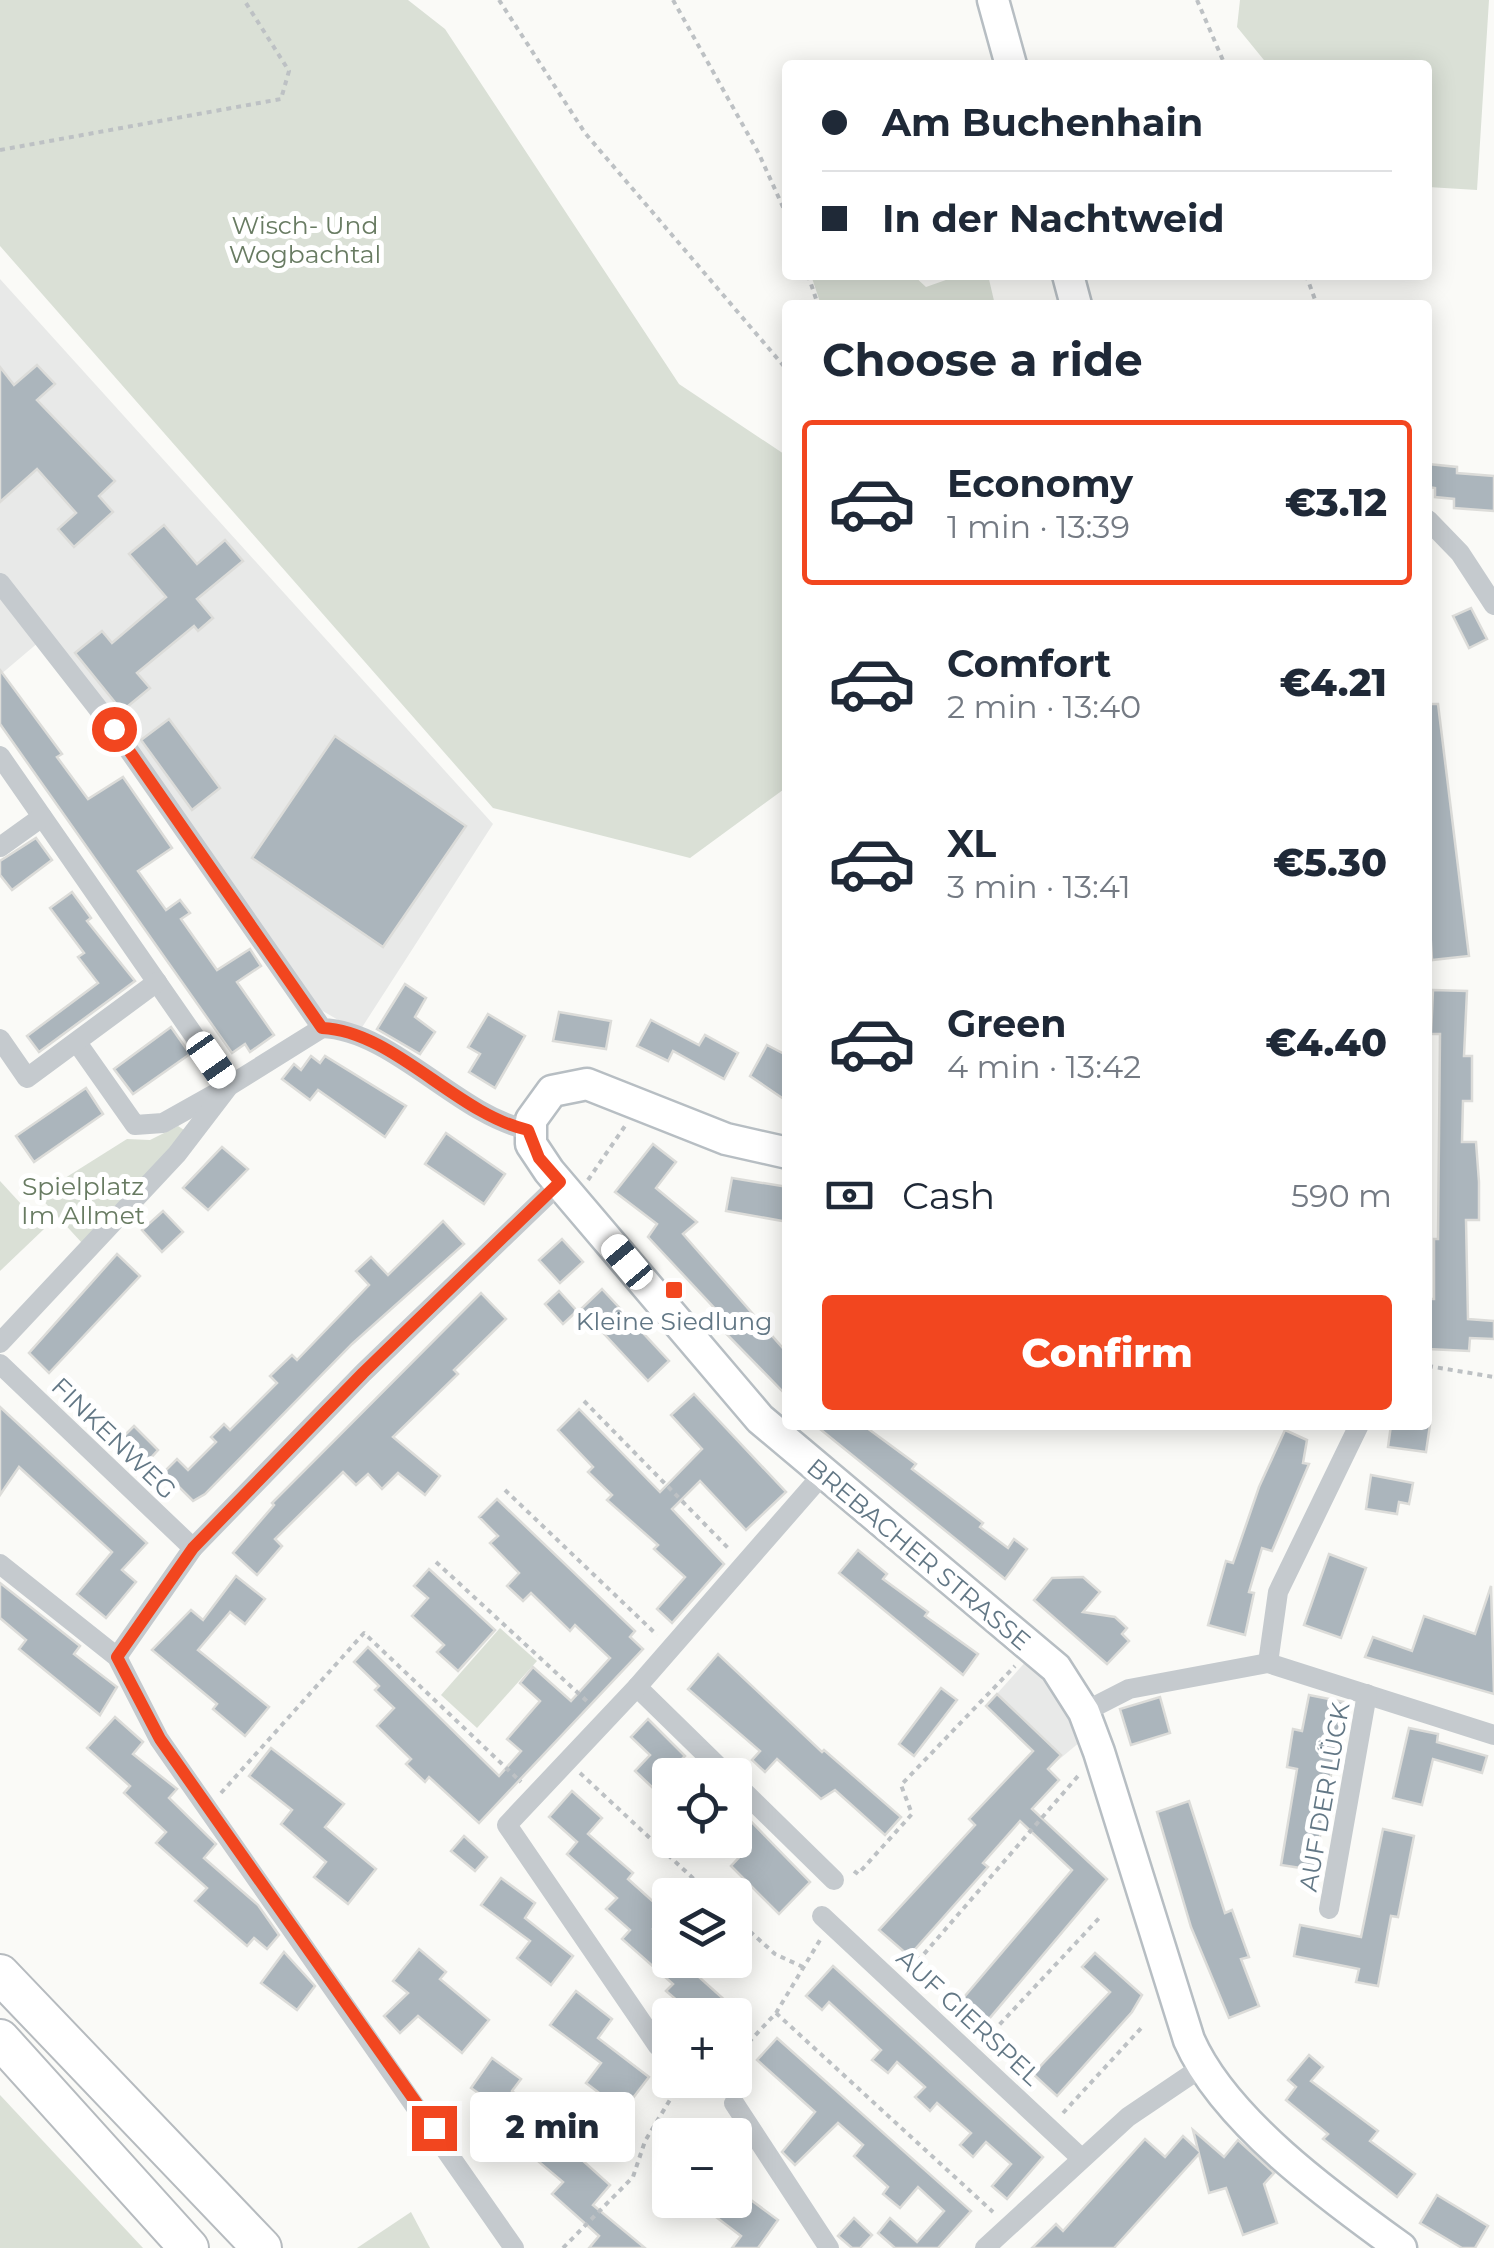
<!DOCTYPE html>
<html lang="en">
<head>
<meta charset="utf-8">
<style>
	body { margin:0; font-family:Montserrat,sans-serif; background:#f6f6f7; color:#1f2937; height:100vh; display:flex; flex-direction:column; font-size:38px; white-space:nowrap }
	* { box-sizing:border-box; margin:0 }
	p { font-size:32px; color:#747a83 }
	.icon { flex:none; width:55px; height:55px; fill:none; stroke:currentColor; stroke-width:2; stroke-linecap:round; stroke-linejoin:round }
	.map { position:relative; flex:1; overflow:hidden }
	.side { position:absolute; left:782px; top:300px; width:650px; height:1130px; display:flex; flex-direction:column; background:#fff; border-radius:10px; box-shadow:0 5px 25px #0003 }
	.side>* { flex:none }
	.guide { position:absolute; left:782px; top:60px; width:650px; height:220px; border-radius:10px; box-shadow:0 5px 25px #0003; display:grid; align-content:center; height:220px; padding:0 40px; background:#fff }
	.buttons { position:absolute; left:652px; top:1758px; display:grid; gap:20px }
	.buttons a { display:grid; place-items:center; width:100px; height:100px; border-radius:10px; background:#fff; box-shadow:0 5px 25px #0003; font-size:50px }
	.end { position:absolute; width:45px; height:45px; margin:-22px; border:12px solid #f2461f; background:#fff; box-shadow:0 0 0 5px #fff }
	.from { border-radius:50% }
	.bubble { position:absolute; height:70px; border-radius:10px; background:#fff; box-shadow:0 5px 25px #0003; font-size:32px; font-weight:800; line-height:70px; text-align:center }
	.car { position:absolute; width:30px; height:60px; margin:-30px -15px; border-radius:12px; box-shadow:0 0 8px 2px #0007; background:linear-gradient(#fff 24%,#345 0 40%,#fff 0 76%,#345 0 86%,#fff 0) }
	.guide b { display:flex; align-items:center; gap:35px; height:95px; font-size:38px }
	.guide b+b { border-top:2px solid #e0e1e3 }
	.guide i { width:25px; height:25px; background:#1f2937 }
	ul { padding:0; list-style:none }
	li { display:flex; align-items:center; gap:30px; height:165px; margin:0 20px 15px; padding:0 20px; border:5px solid transparent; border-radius:10px }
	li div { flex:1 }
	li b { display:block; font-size:38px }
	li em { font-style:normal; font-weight:800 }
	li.on { border-color:#f2461f }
	li>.icon { width:90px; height:90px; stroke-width:1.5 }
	h2 { padding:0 40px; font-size:45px; line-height:120px }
	.pay { display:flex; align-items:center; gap:25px; height:110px; padding:0 40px; font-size:38px }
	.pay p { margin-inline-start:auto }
	.primary-button { display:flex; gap:20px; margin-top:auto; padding:20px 40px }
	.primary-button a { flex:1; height:115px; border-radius:10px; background:#f2461f; color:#fff; font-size:40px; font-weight:800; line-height:115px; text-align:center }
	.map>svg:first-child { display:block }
	.built { fill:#e8e9e8 }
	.green { fill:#dae0d6 }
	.building { fill:#abb5bc; stroke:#dcdcd9; stroke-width:2.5 }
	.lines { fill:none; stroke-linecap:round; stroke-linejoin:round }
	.secondary-casing { stroke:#b7bec3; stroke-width:35 }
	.highway-casing { stroke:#b6bbbf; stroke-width:42 }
	.path { stroke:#bdc1c4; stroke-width:4; stroke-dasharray:5 5; stroke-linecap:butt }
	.street { stroke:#c5cace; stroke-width:20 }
	.secondary { stroke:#fff; stroke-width:30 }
	.highway { stroke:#fff; stroke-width:38 }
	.route { stroke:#f2461f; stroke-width:12 }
	.poi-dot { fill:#f2461f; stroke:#fff; stroke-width:4 }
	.labels { text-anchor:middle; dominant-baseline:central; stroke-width:10; stroke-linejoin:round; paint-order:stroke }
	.park-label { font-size:25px; fill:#687b62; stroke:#fff }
	.poi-label { font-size:25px; fill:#627785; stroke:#fff }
	.street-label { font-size:25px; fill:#627785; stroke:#fff }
</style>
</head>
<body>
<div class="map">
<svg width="1494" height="2248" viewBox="0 0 1494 2248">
	<rect width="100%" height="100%" fill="#fafaf7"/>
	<g class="built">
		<polygon points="0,279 493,824 359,1032 321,1010 46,636 0,675"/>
		<polygon points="1036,1650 1092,1732 1050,1767 986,1706"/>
	</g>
	<g class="green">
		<polygon points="0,0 408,0 445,29 679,384 787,456 787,787 690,858 493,808 0,246"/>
		<polygon points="1240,0 1489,0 1477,190 1428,187 1428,65 1268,65 1237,27"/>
		<polygon points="811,275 913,275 926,287 960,275 988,275 995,305 821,305"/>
		<polygon points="178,1126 187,1132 82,1243 38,1195 127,1139 150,1140"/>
		<polygon points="0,1181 44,1229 0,1271"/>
		<polygon points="500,1628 537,1661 477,1728 441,1695"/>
		<polygon points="0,2095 143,2248 0,2248"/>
		<polygon points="411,2212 430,2248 357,2248"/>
	</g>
	<g class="building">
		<polygon points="37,365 55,384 37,400 115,481 99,496 113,512 74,547 58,529 76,513 37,469 0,502 0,367 14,385"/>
		<polygon points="1428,464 1457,467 1457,473 1494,476 1494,511 1454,508 1454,499 1435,497 1435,488 1428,487"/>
		<polygon points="164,525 197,564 225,540 243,561 197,599 213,618 198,631 194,626 137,673 150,688 122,711 75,653 102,631 112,643 166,597 129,554"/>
		<polygon points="1471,608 1487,639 1469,648 1453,616"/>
		<polygon points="0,670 62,754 57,757 88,799 123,777 172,848 138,871 166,910 180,900 190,913 181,919 217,970 250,949 261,966 237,982 274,1035 250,1052 245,1044 232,1053 0,724"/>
		<polygon points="1428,704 1438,704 1469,956 1432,960 1428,894"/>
		<polygon points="169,719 220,788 192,810 141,740"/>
		<polygon points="335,736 466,826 383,947 252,858"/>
		<polygon points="36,838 52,860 12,890 0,875 0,861"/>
		<polygon points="72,892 91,918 87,921 135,981 39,1052 27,1036 98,983 78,957 84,953 50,908"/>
		<polygon points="405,984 426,998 415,1017 435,1032 420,1054 377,1029"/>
		<polygon points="1433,990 1467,991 1464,1056 1472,1056 1472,1101 1463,1101 1462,1142 1476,1142 1479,1182 1479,1220 1466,1220 1468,1319 1494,1321 1494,1339 1470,1338 1469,1351 1428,1349 1428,1299 1434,1299 1434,1239 1438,1239 1440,1034 1431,1034"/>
		<polygon points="559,1012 611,1021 606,1049 553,1041"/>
		<polygon points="488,1014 525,1036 495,1088 469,1072 480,1054 468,1047"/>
		<polygon points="651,1020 699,1045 705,1035 738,1053 724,1079 673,1051 668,1061 637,1046"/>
		<polygon points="171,1027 190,1054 133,1094 114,1069"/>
		<polygon points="767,1045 788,1056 788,1102 750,1076"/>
		<polygon points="311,1056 320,1063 325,1056 406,1106 385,1137 318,1090 310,1100 282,1079 294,1064 301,1070"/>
		<polygon points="86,1088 103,1114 34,1162 16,1136"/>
		<polygon points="446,1133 505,1174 484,1204 425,1164"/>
		<polygon points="653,1144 676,1162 656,1188 697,1222 683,1234 788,1354 788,1397 711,1318 718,1312 648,1237 657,1224 615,1192"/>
		<polygon points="222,1147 248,1169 208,1210 183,1188"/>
		<polygon points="732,1178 788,1187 788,1222 726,1211"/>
		<polygon points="163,1211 183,1232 162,1252 142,1230"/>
		<polygon points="443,1221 464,1244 352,1344 205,1494 193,1501 164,1472 177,1459 188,1470 216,1442 211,1437 224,1424 230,1430 277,1383 270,1376 292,1355 297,1360 369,1285 356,1271 371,1257 388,1275"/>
		<polygon points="562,1239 583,1262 560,1283 539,1260"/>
		<polygon points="117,1254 140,1276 49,1373 29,1353"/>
		<polygon points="602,1289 669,1361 648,1381 581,1309"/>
		<polygon points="559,1291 577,1311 563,1324 545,1304"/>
		<polygon points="481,1293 506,1319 454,1370 458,1374 393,1437 440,1476 425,1495 398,1473 382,1489 368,1474 356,1485 343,1472 275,1539 282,1546 257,1575 233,1553 274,1505 272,1503"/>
		<polygon points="694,1394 786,1492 746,1530 700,1481 672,1509 724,1564 672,1623 657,1609 685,1577 654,1549 658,1545 607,1500 612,1495 588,1472 593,1467 558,1430 579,1409 660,1492 702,1449 671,1415"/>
		<polygon points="0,1407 147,1543 122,1570 136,1582 106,1618 77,1594 112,1552 19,1467 0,1495"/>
		<polygon points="815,1425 863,1425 916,1464 912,1469 983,1523 980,1527 1008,1548 1014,1539 1027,1549 1005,1579"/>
		<polygon points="1391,1425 1430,1425 1426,1452 1388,1447"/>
		<polygon points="134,1426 158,1450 138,1472 113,1447"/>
		<polygon points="1285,1430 1307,1440 1303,1463 1309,1464 1272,1551 1262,1548 1249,1592 1254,1593 1245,1635 1208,1625 1226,1561 1233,1563 1259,1487"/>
		<polygon points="1371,1475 1413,1483 1409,1504 1399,1502 1397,1514 1366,1509"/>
		<polygon points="497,1499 635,1631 630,1637 643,1649 479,1823 429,1777 425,1782 406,1764 411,1759 377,1726 394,1708 375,1690 379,1686 354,1662 368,1647 499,1776 521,1751 507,1739 540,1701 520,1683 533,1667 571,1701 610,1658 575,1625 570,1631 531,1593 523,1601 507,1586 519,1573 490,1543 498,1536 479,1517"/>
		<polygon points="858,1550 887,1574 883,1579 928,1612 925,1616 978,1654 963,1675 839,1573"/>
		<polygon points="1329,1554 1366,1568 1341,1638 1304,1625"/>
		<polygon points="429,1569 495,1630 458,1671 437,1652 444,1645 412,1616 428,1598 414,1586"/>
		<polygon points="236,1576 265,1599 245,1624 230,1612 198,1650 269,1707 245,1736 213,1709 217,1704 152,1650 191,1610 203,1620"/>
		<polygon points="1083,1577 1100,1592 1083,1612 1115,1617 1127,1628 1122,1634 1129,1641 1107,1664 1034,1600 1052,1578"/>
		<polygon points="0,1583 80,1646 74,1654 117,1687 100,1715 19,1649 26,1640 0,1618"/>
		<polygon points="1491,1586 1494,1694 1365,1657 1373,1637 1412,1651 1424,1616 1475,1634"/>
		<polygon points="718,1654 822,1752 824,1750 901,1817 885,1835 835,1790 821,1799 777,1759 765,1772 752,1760 760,1751 688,1689"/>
		<polygon points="941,1688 957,1700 914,1756 899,1744"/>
		<polygon points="997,1694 1061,1755 1048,1769 1059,1780 1032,1809 1107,1879 978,2032 953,2010 1072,1870 1020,1821 983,1863 988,1867 909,1956 879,1930 975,1825 969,1819 1033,1751 986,1706"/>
		<polygon points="1309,1695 1344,1702 1314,1870 1281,1865 1297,1769 1287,1767 1293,1729 1302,1731"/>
		<polygon points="1160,1697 1170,1733 1131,1745 1120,1709"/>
		<polygon points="115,1717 143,1742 133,1754 177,1789 169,1798 216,1844 204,1858 258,1905 279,1935 267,1949 254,1938 247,1946 195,1901 207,1888 156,1843 166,1832 124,1793 130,1786 87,1748"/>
		<polygon points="648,1719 685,1756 653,1788 635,1771 650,1755 631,1737"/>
		<polygon points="1409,1728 1438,1734 1437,1742 1487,1756 1482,1773 1433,1759 1422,1805 1393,1798"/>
		<polygon points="271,1748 344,1804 325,1827 376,1869 348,1904 314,1877 326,1862 281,1824 292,1810 249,1776"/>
		<polygon points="572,1791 602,1818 588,1834 633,1873 628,1879 667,1914 653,1929 670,1944 670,1960 700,1960 709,1968 700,1978 727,2002 716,2015 694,2015 666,1991 673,1984 622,1939 630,1930 606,1909 617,1898 567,1854 577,1842 549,1817"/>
		<polygon points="1189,1801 1225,1913 1232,1910 1249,1957 1241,1959 1259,2006 1229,2018 1191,1927 1157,1812"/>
		<polygon points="735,1805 810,1882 779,1914 731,1866 745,1851 735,1841"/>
		<polygon points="1383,1829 1414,1836 1398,1917 1391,1916 1378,1986 1356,1982 1359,1969 1294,1956 1300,1925 1361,1937"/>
		<polygon points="464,1836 487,1857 475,1871 451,1851"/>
		<polygon points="501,1878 535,1903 525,1918 573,1956 551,1985 517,1958 530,1941 481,1905"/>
		<polygon points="419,1949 446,1972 440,1979 489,2020 462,2053 418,2016 400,2033 384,2016 408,1993 393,1981"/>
		<polygon points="284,1952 315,1986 297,2010 261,1983"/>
		<polygon points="1095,1953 1142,1995 1132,2012 1057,2096 1033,2074 1110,1992 1082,1967"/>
		<polygon points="833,1966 1043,2157 1007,2199 992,2186 1011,2164 986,2142 973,2157 960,2145 971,2133 937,2103 930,2111 915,2097 925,2087 897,2062 888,2073 872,2060 881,2050 829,2002 822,2010 806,1996"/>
		<polygon points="576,1991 612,2019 598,2038 649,2077 623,2111 586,2083 601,2063 550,2025"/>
		<polygon points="777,2038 971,2211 938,2248 895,2248 878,2233 890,2218 917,2242 944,2211 918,2187 900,2208 883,2194 888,2187 854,2156 863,2145 838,2123 795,2165 782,2152 815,2112 757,2060"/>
		<polygon points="1309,2055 1323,2067 1311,2081 1378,2131 1370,2141 1415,2174 1397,2197 1323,2139 1328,2134 1286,2100 1296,2087 1288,2080"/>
		<polygon points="492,2058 521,2079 512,2091 567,2137 562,2142 610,2185 593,2205 645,2248 589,2248 599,2236 552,2194 563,2182 507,2135 518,2121 471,2088"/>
		<polygon points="1193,2130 1224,2157 1238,2140 1274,2173 1264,2184 1277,2223 1243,2235 1226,2188 1209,2193 1199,2154 1114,2248 1032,2248 1056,2224 1063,2231 1145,2139 1165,2157 1183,2136 1198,2150"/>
		<polygon points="736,2189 778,2220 758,2248 732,2248 741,2236 716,2217 728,2200 735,2200"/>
		<polygon points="1437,2195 1488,2226 1475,2248 1462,2248 1420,2223"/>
		<polygon points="854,2218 872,2235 860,2248 852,2248 838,2236"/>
	</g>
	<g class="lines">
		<g class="secondary-casing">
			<g id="secondary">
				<polyline points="993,0 1011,65"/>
				<polyline points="1068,275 1076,305"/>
				<path d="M788 1153 726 1139 587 1084 552 1091 531 1120V1144L549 1171 760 1419 1056 1668 1084 1712 1099 1752 1189 2040C1224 2120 1330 2197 1401 2248"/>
			</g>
		</g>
		<g class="highway-casing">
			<g id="highway">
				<polyline points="0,1974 262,2248"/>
				<polyline points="0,2039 189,2248"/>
			</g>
		</g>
		<g class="path">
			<polyline points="499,0 585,133 788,371"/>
			<polyline points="673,0 759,154 788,218"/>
			<polyline points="1197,0 1225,65"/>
			<polyline points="0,150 281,99 289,71 244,0"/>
			<polyline points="808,275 818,305"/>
			<polyline points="1306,275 1317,305"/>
			<polyline points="588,1180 625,1126"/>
			<polyline points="1428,1366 1494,1377"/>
			<polyline points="584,1401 731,1551"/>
			<polyline points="505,1490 657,1635"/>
			<polyline points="436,1562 590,1704"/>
			<polyline points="580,1773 711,1895"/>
			<polyline points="221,1793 364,1633 521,1782"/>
			<polyline points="854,1871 858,1874 912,1814 901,1785 1015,1666"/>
			<polyline points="735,1918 775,1954 803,1967"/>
			<polyline points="911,1969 1078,1776"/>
			<polyline points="776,2013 993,2212"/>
			<polyline points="986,2039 1102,1915"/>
			<polyline points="735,2057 776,2013 820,1940"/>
			<polyline points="708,2080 719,2090"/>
			<polyline points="1063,2113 1144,2025"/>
			<polyline points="563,2248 633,2177 645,2141 682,2080"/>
		</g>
		<g class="street">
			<polyline points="1428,520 1460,553 1494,605"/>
			<path d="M0 583 114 729 322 1028C394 1031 456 1114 528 1130"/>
			<polyline points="0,756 229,1086 163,1123 135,1125 78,1044"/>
			<polyline points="0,847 42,817"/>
			<polyline points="0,1039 27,1078 157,982"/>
			<polyline points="0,1343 177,1154 229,1086 322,1028"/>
			<polyline points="0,1364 193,1548"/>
			<polyline points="0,1564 117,1657 159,1739 514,2248"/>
			<polyline points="117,1657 193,1548 363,1373 561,1182"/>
			<polyline points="1268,1663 1278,1592 1359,1425"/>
			<polyline points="637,1687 727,1775"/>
			<polyline points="1084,1712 1129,1689 1268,1663 1494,1735"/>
			<polyline points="735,1783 834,1880"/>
			<polyline points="1329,1909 1367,1694"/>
			<polyline points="822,1916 1080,2157"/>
			<polyline points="658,2046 507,1825 637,1687 823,1474"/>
			<polyline points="734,2103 829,2248"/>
			<polyline points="985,2248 1128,2117 1202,2067"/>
		</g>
		<use href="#secondary" class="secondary"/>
		<use href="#highway" class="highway"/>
	</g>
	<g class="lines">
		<path class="route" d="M114 729 322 1028C394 1031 456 1114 528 1130L539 1158 560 1182 363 1373 193 1548 117 1657 160 1739 434 2128"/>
	</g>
	<rect class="poi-dot" x="664" y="1280" width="20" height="20" rx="5"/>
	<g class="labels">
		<g class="park-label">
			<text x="305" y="225">Wisch- Und<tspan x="305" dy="29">Wogbachtal</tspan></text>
			<text x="83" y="1186">Spielplatz<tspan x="83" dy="29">Im Allmet</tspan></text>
		</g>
		<g class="poi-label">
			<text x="674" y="1321">Kleine Siedlung</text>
		</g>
		<g class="street-label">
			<text transform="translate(114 1438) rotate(44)">FINKENWEG</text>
			<text transform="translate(919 1554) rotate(40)">BREBACHER STRASSE</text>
			<text transform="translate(1324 1797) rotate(-80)">AUF DER LÜCK</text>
			<text transform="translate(969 2017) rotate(43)">AUF GIERSPEL</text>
		</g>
	</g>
</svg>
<div class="buttons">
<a><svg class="icon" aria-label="locate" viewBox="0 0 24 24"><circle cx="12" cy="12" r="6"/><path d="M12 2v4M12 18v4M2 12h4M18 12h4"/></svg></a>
<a><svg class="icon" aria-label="layers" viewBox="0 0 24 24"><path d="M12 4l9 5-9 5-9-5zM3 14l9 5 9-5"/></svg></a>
<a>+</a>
<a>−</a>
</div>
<i class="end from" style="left:114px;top:729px"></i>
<i class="end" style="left:434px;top:2128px"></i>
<div class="bubble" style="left:470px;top:2092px;width:165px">2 min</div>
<i class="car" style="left:211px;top:1060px;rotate:145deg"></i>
<i class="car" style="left:627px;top:1262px;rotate:320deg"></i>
<div class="guide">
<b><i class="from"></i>Am Buchenhain</b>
<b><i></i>In der Nachtweid</b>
</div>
<section class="side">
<h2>Choose a ride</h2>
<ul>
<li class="on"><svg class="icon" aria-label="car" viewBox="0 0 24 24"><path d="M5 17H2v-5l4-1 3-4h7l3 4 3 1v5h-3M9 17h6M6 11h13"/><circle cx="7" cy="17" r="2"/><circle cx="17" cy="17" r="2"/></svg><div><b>Economy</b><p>1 min · 13:39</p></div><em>€3.12</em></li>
<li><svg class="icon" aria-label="car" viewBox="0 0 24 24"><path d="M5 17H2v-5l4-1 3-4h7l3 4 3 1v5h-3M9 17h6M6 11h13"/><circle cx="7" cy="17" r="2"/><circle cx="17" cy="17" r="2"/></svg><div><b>Comfort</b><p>2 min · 13:40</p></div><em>€4.21</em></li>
<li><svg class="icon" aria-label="car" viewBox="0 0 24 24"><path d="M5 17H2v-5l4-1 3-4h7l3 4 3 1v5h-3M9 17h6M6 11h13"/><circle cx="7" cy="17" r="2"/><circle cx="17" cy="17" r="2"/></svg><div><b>XL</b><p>3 min · 13:41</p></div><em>€5.30</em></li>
<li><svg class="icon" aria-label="car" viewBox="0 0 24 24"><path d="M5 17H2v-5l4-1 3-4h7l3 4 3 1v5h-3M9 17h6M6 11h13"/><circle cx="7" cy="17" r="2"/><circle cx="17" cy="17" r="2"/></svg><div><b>Green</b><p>4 min · 13:42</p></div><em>€4.40</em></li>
</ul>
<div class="pay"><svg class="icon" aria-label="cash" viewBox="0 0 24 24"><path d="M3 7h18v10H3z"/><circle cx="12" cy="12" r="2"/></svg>Cash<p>590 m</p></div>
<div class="primary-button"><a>Confirm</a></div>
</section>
</div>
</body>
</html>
